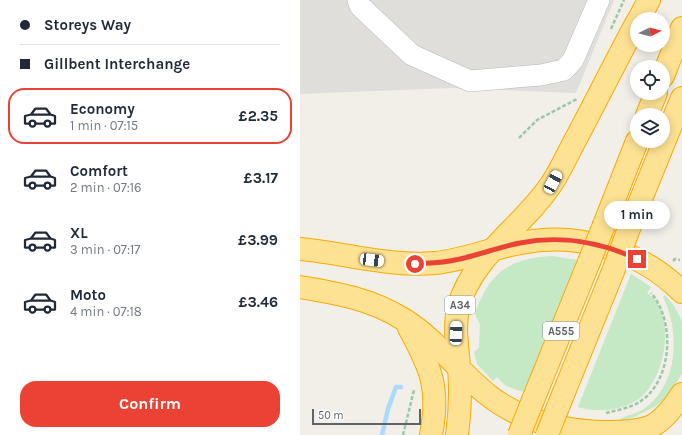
<!DOCTYPE html>
<html lang="en">
<head>
<meta charset="utf-8">
<style>
	body { margin:0; font-family:Karla,sans-serif; background:#f6f6f7; color:#1f2937; height:100vh; display:flex; flex-direction:column; font-size:15px; white-space:nowrap }
	* { box-sizing:border-box; margin:0 }
	p { font-size:13px; color:#747a83 }
	.icon { flex:none; width:22px; height:22px; fill:none; stroke:currentColor; stroke-width:2; stroke-linecap:round; stroke-linejoin:round }
	.map { position:relative; flex:1; overflow:hidden }
	.sheet { display:flex; flex-direction:column; background:#fff; width:300px }
	.sheet>* { flex:none }
	.banner { display:grid; align-content:center; height:88px; padding:0 20px; background:#fff }
	.needle { width:26px; rotate:84deg }
	.controls { position:absolute; left:330px; top:12px; display:grid; gap:8px }
	.controls a { display:grid; place-items:center; width:40px; height:40px; border-radius:50%; background:#fff; box-shadow:0 2px 10px #0003; font-size:20px }
	.scale { position:absolute; left:12px; bottom:10px; width:109px; box-sizing:border-box; padding-left:4px; border:2px solid #5f6368; border-top:0; font-size:11px; line-height:14px; white-space:nowrap; color:#5f6368; -webkit-text-stroke:3px #fff; paint-order:stroke }
	.end { position:absolute; width:18px; height:18px; margin:-9px; border:5px solid #ea4335; background:#fff; box-shadow:0 0 0 2px #fff }
	.from { border-radius:50% }
	.bubble { position:absolute; height:28px; border-radius:14px; background:#fff; box-shadow:0 2px 10px #0003; font-size:13px; font-weight:700; line-height:28px; text-align:center }
	.car { position:absolute; width:12px; height:24px; margin:-12px -6px; border-radius:5px; box-shadow:0 0 3px 1px #0007; background:linear-gradient(#fff 24%,#345 0 40%,#fff 0 76%,#345 0 86%,#fff 0) }
	.banner b { display:flex; align-items:center; gap:14px; height:38px; font-size:15px }
	.banner b+b { border-top:1px solid #e0e1e3 }
	.banner i { width:10px; height:10px; background:#1f2937 }
	ul { padding:0; list-style:none }
	li { display:flex; align-items:center; gap:12px; height:56px; margin:0 8px 6px; padding:0 12px; border:2px solid transparent; border-radius:16px }
	li div { flex:1 }
	li b { display:block; font-size:15px }
	li em { font-style:normal; font-weight:700 }
	li.active { border-color:#ea4335 }
	li>.icon { width:36px; height:36px; stroke-width:1.5 }
	.action { display:flex; gap:8px; margin-top:auto; padding:8px 20px }
	.action a { flex:1; height:46px; border-radius:16px; background:#ea4335; color:#fff; font-size:16px; font-weight:700; line-height:46px; text-align:center }
	main { display:flex; flex:1; min-height:0 }
	.map>svg:first-child { display:block }
	.industrial { fill:#e0deda }
	.green { fill:#c5e8c5 }
	.lines { fill:none; stroke-linecap:round; stroke-linejoin:round }
	.stream { stroke:#aadaff; stroke-width:4.5 }
	.minor-casing { stroke:#b5b8bc; stroke-width:22 }
	.highway-casing { stroke:#f9ab00; stroke-width:24 }
	.path { stroke:#9cc7a9; stroke-width:2.5; stroke-dasharray:4 2; stroke-linecap:butt }
	.minor { stroke:#fff; stroke-width:21 }
	.highway { stroke:#fde293; stroke-width:22 }
	.highway-bridge-casing { stroke:#f9ab00; stroke-width:24; stroke-linecap:butt }
	.highway-bridge { stroke:#fde293; stroke-width:22 }
	.route { stroke:#ea4335; stroke-width:5 }
	.labels { text-anchor:middle; dominant-baseline:central; stroke-width:3; stroke-linejoin:round; paint-order:stroke }
	.shield { fill:#fff; stroke:#8f9295; stroke-width:1 }
	.shield-label { font-size:11px; font-weight:bold; fill:#5f6368 }
</style>
</head>
<body>
<main>
<section class="sheet">
<div class="banner">
<b><i class="from"></i>Storeys Way</b>
<b><i></i>Gillbent Interchange</b>
</div>
<ul>
<li class="active"><svg class="icon" aria-label="car" viewBox="0 0 24 24"><path d="M5 17H2v-5l4-1 3-4h7l3 4 3 1v5h-3M9 17h6M6 11h13"/><circle cx="7" cy="17" r="2"/><circle cx="17" cy="17" r="2"/></svg><div><b>Economy</b><p>1 min · 07:15</p></div><em>£2.35</em></li>
<li><svg class="icon" aria-label="car" viewBox="0 0 24 24"><path d="M5 17H2v-5l4-1 3-4h7l3 4 3 1v5h-3M9 17h6M6 11h13"/><circle cx="7" cy="17" r="2"/><circle cx="17" cy="17" r="2"/></svg><div><b>Comfort</b><p>2 min · 07:16</p></div><em>£3.17</em></li>
<li><svg class="icon" aria-label="car" viewBox="0 0 24 24"><path d="M5 17H2v-5l4-1 3-4h7l3 4 3 1v5h-3M9 17h6M6 11h13"/><circle cx="7" cy="17" r="2"/><circle cx="17" cy="17" r="2"/></svg><div><b>XL</b><p>3 min · 07:17</p></div><em>£3.99</em></li>
<li><svg class="icon" aria-label="car" viewBox="0 0 24 24"><path d="M5 17H2v-5l4-1 3-4h7l3 4 3 1v5h-3M9 17h6M6 11h13"/><circle cx="7" cy="17" r="2"/><circle cx="17" cy="17" r="2"/></svg><div><b>Moto</b><p>4 min · 07:18</p></div><em>£3.46</em></li>
</ul>
<div class="action"><a>Confirm</a></div>
</section>
<div class="map">
<svg width="382" height="435" viewBox="0 0 382 435">
	<rect width="100%" height="100%" fill="#f1efe8"/>
	<polygon class="industrial" points="0,0 314,0 276,93 151,88 0,94"/>
	<g class="green">
		<path d="M253 256 277 260 226 393 206 386 197 377 193 381 177 364 174 352 179 348 180 324 175 314C189 272 210 258 253 256Z"/>
		<path d="M331 274 351 287 347 293C350 295 354 298 356 301 374 327 364 378 340 398 323 411 298 413 278 407Z"/>
		<path d="M365 295 374 306 382 321V374L366 398 356 406 332 418 318 421C324 415 338 414 345 408 379 384 380 330 363 297Z"/>
	</g>
	<g class="lines">
		<polyline class="stream" points="82,435 88,409 96,387 101,387"/>
		<g class="minor-casing">
			<polyline id="minor" points="58,0 60,6 112,55 170,81 241,75 264,70 273,60 299,0"/>
		</g>
		<g class="highway-casing">
			<g id="highway">
				<polyline points="339,19 349,0"/>
				<polyline points="363,76 382,28"/>
				<polyline points="347,115 356,93"/>
				<polyline points="304,225 337,141"/>
				<polyline points="328,231 382,98"/>
				<path d="M0 249C45 253 90 267 135 263 165 260 192 248 221 243 279 231 341 251 382 292"/>
				<path d="M0 287C37 293 71 299 103 319 136 339 158 371 188 395 227 426 282 435 330 431 338 430 347 429 354 425 365 418 375 405 382 394"/>
				<path d="M109 328C131 368 140 388 131 435"/>
				<polyline points="233,400 289,262"/>
				<polyline points="258,407 314,269"/>
				<path d="M157 435C160 413 161 391 159 368 158 347 153 327 159 305 174 254 224 226 252 183 262 168 269 151 278 135 298 97 317 59 337 22"/>
			</g>
		</g>
		<g class="path">
			<polyline points="311,29 324,0"/>
			<polyline points="219,138 237,120 277,99"/>
			<polyline points="373,261 375,259 380,260"/>
			<path d="M306 413C317 410 331 408 341 401 373 379 375 320 351 293"/>
			<polyline points="103,435 114,390"/>
		</g>
		<use href="#minor" class="minor"/>
		<use href="#highway" class="highway"/>
		<g class="highway-bridge-casing">
			<g id="highway-bridge">
				<polyline points="289,262 304,225"/>
				<polyline points="314,269 328,231"/>
				<polyline points="219,435 233,400"/>
				<polyline points="247,435 258,407"/>
			</g>
		</g>
		<use href="#highway-bridge" class="highway-bridge"/>
	</g>
	<g class="lines">
		<path class="route" d="M115 264C128 263 142 263 155 260 177 256 198 247 220 243 260 235 301 242 337 259"/>
	</g>
	<g class="labels">
		<g class="shield">
			<rect x="145" y="296" width="30" height="18" rx="3"/>
			<rect x="243" y="322" width="36" height="18" rx="3"/>
		</g>
		<g class="shield-label">
			<text x="160" y="305">A34</text>
			<text x="261" y="331">A555</text>
		</g>
	</g>
</svg>
<div class="controls">
<a><svg class="needle" viewBox="-14 -14 28 28"><path d="M0-13l5 13h-10z" fill="#e53935"/><path d="M0 13l5-13h-10z" fill="#747a83"/></svg></a>
<a><svg class="icon" aria-label="locate" viewBox="0 0 24 24"><circle cx="12" cy="12" r="6"/><path d="M12 2v4M12 18v4M2 12h4M18 12h4"/></svg></a>
<a><svg class="icon" aria-label="layers" viewBox="0 0 24 24"><path d="M12 4l9 5-9 5-9-5zM3 14l9 5 9-5"/></svg></a>
</div>
<div class="scale">50 m</div>
<i class="end from" style="left:115px;top:264px"></i>
<i class="end" style="left:337px;top:259px"></i>
<div class="bubble" style="left:304px;top:201px;width:66px">1 min</div>
<i class="car" style="left:253px;top:182px;rotate:28deg"></i>
<i class="car" style="left:72px;top:260px;rotate:97deg"></i>
<i class="car" style="left:156px;top:333px;rotate:2deg"></i>
</div>
</main>
</body>
</html>
